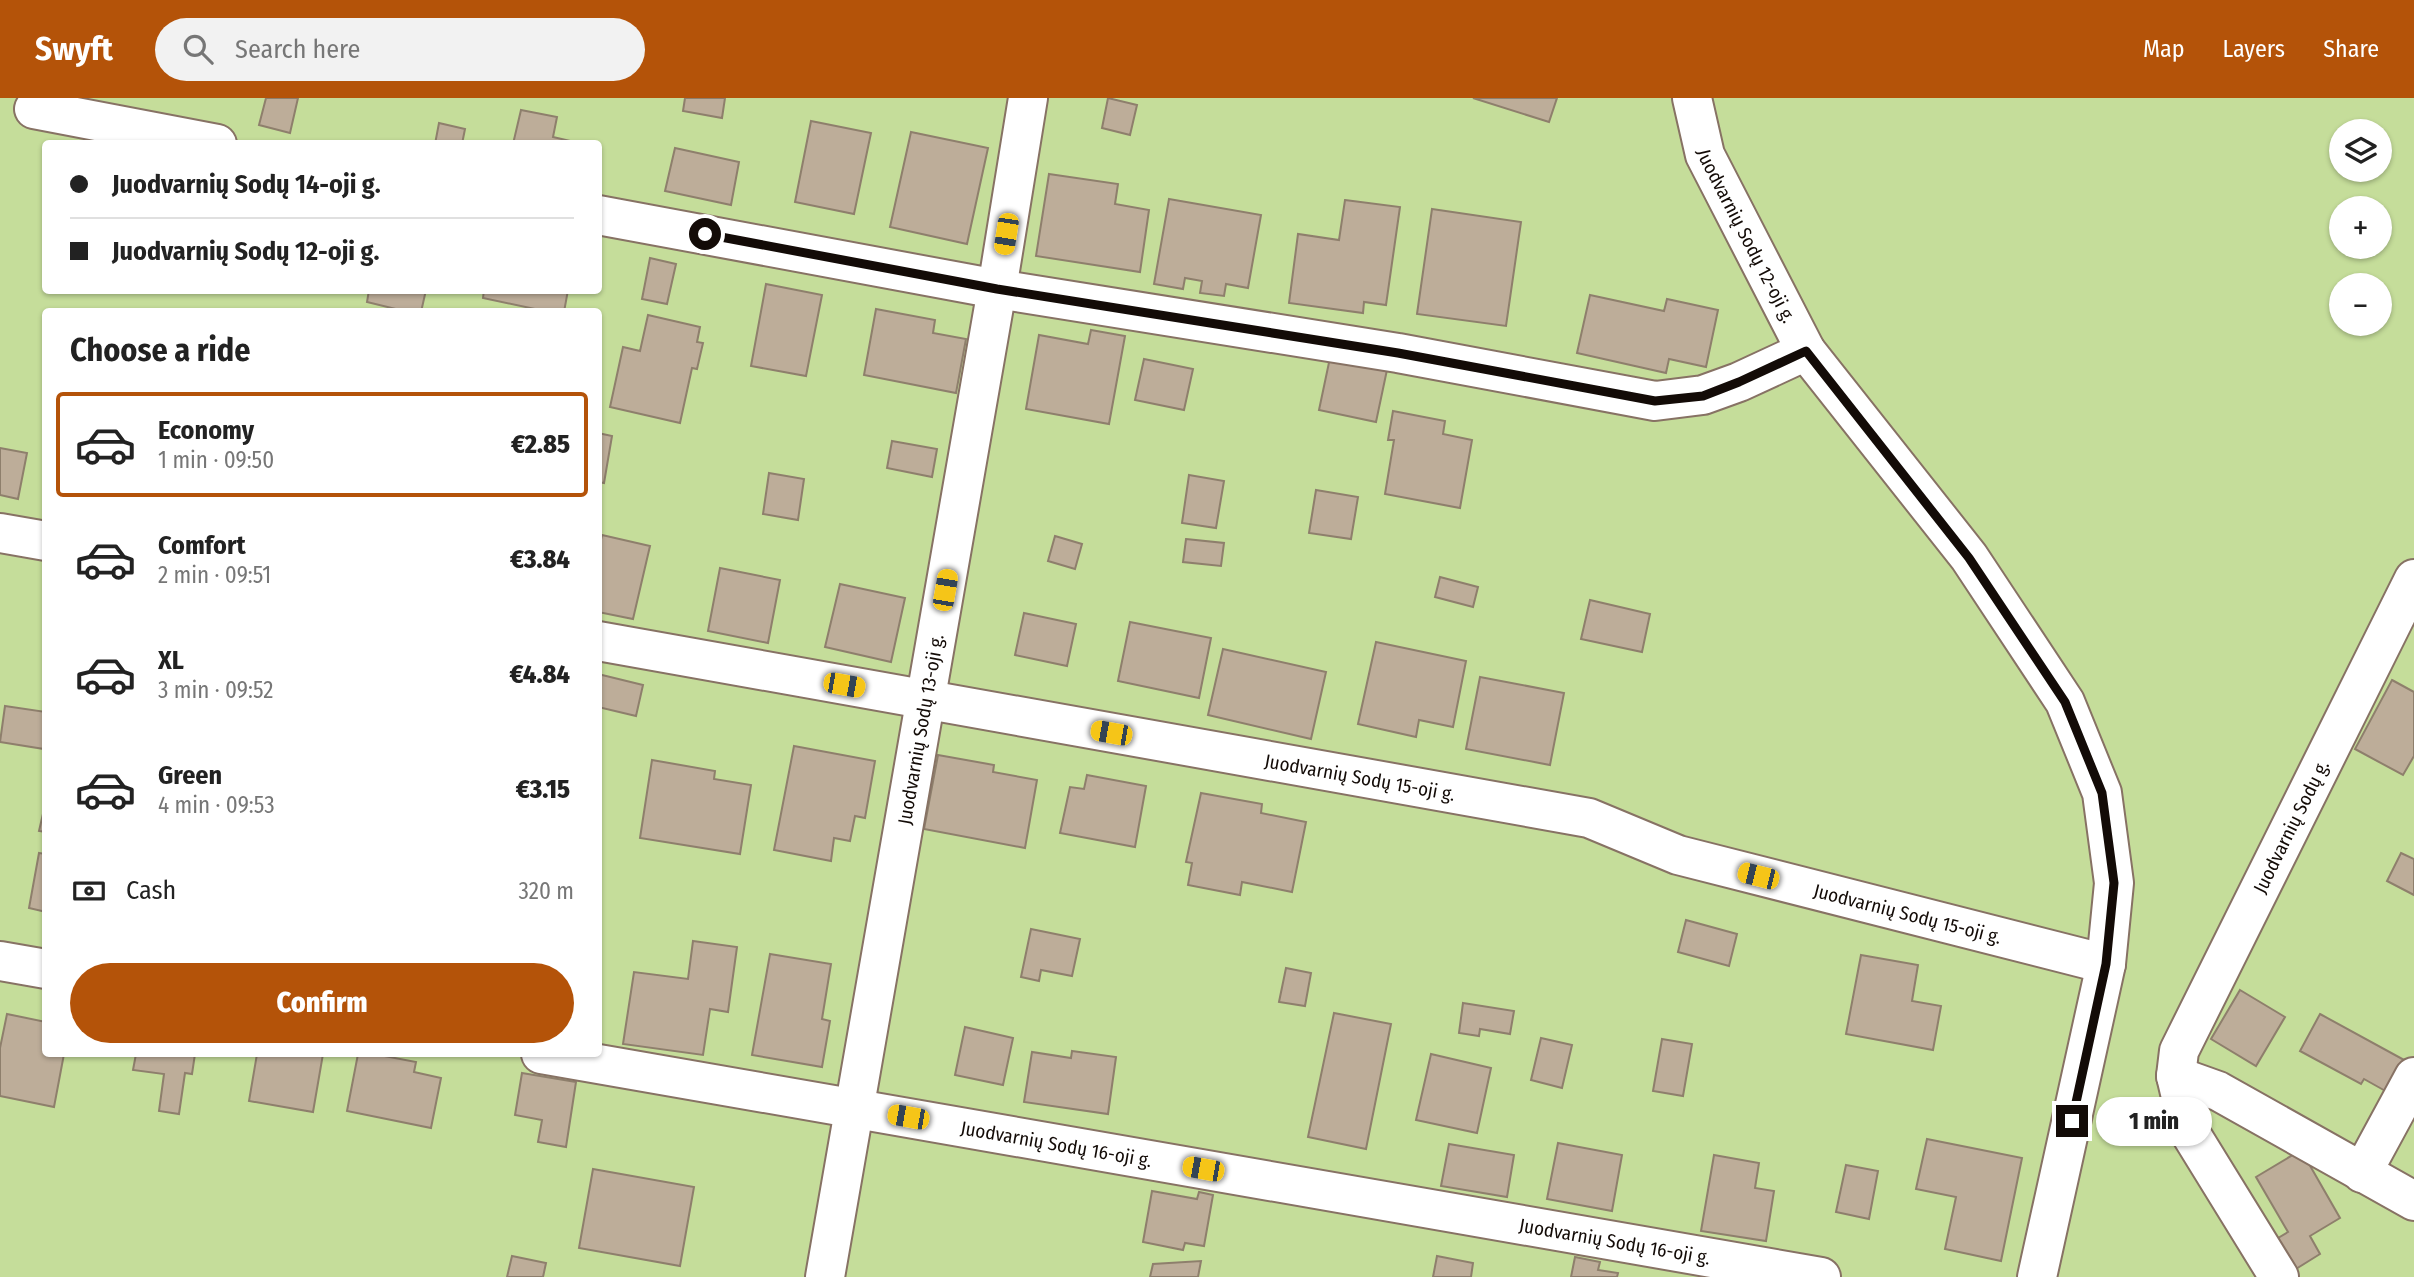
<!DOCTYPE html>
<html lang="en">
<head>
<meta charset="utf-8">
<style>
	body { margin:0; font-family:"Fira Sans Condensed",sans-serif; background:#f2f2f2; color:#222; height:100vh; display:flex; flex-direction:column; font-size:26px; white-space:nowrap }
	* { box-sizing:border-box; margin:0 }
	p { font-size:23px; color:#767676 }
	.icon { flex:none; width:38px; height:38px; fill:none; stroke:currentColor; stroke-width:2; stroke-linecap:round; stroke-linejoin:round }
	.map { position:relative; flex:1; overflow:hidden }
	.details { position:absolute; left:42px; top:210px; width:560px; height:749px; display:flex; flex-direction:column; background:#fff; border-radius:7px; box-shadow:0 2px 5px #0004 }
	.details>* { flex:none }
	.top-card { position:absolute; left:42px; top:42px; width:560px; height:154px; border-radius:7px; box-shadow:0 2px 5px #0004; display:grid; align-content:center; height:154px; padding:0 28px; background:#fff }
	.buttons { position:absolute; left:2329px; top:21px; display:grid; gap:14px }
	.buttons a { display:grid; place-items:center; width:63px; height:63px; border-radius:50%; background:#fff; box-shadow:0 2px 5px #0004; font-size:35px }
	.end { position:absolute; width:32px; height:32px; margin:-16px; border:9px solid #130b07; background:#fff; box-shadow:0 0 0 4px #fff }
	.from { border-radius:50% }
	.bubble { position:absolute; height:49px; border-radius:24px; background:#fff; box-shadow:0 2px 5px #0004; font-size:23px; font-weight:800; line-height:49px; text-align:center }
	.car { position:absolute; width:21px; height:42px; margin:-21px -10px; border-radius:9px; box-shadow:0 0 5px 2px #0007; background:linear-gradient(#f5c518 24%,#345 0 40%,#f5c518 0 76%,#345 0 86%,#f5c518 0) }
	.top-card b { display:flex; align-items:center; gap:24px; height:66px; font-size:26px }
	.top-card b+b { border-top:2px solid #e0e0e0 }
	.top-card i { width:18px; height:18px; background:#222 }
	ul { padding:0; list-style:none }
	li { display:flex; align-items:center; gap:21px; height:105px; margin:0 14px 10px; padding:0 14px; border:4px solid transparent; border-radius:7px }
	li div { flex:1 }
	li b { display:block; font-size:26px }
	li em { font-style:normal; font-weight:800 }
	li.active { border-color:#b45309 }
	li>.icon { width:63px; height:63px; stroke-width:1.5 }
	h2 { padding:0 28px; font-size:32px; line-height:84px }
	.pay { display:flex; align-items:center; gap:18px; height:77px; padding:0 28px; font-size:26px }
	.pay p { margin-inline-start:auto }
	.primary-button { display:flex; gap:14px; margin-top:auto; padding:14px 28px }
	.primary-button a { flex:1; height:80px; border-radius:42px; background:#b45309; color:#fff; font-size:28px; font-weight:800; line-height:80px; text-align:center }
	header { display:flex; align-items:center; gap:42px; box-sizing:border-box; height:98px; padding:0 35px; background:#b45309; color:#fff }
	header strong { font-size:33px }
	nav { display:flex; gap:38px; margin-inline-start:auto; font-size:24px }
	.search { width:490px; height:63px; background:#f2f2f2; display:flex; align-items:center; gap:18px; box-sizing:border-box; padding:0 24px; border-radius:38px; color:#767676; font-size:26px }
	.map>svg:first-child { display:block }
	.green { fill:#c5dd9a; fill-rule:evenodd }
	.building { fill:#bdad99; stroke:#8e7f6c; stroke-width:2 }
	.lines { fill:none; stroke-linecap:round; stroke-linejoin:round }
	.minor-casing { stroke:#877264; stroke-width:42 }
	.minor { stroke:#fff; stroke-width:38 }
	.route { stroke:#130b07; stroke-width:9 }
	.labels { text-anchor:middle; dominant-baseline:central; stroke-width:5; stroke-linejoin:round; paint-order:stroke }
	.street-label { font-size:19px; fill:#130b07; stroke:#fff }
</style>
</head>
<body>
<header>
<strong>Swyft</strong>
<div class="search"><svg class="icon" aria-label="search" viewBox="0 0 24 24"><circle cx="10" cy="10" r="6"/><path d="M15 15l6 6"/></svg>Search here</div>
<nav><a>Map</a><a>Layers</a><a>Share</a></nav>
</header>
<div class="map">
<svg width="2414" height="1179" viewBox="0 0 2414 1179">
	<rect width="100%" height="100%" fill="#feebde"/>
	<path class="green" d="M0 0H2414V1179H0ZM2342 33H2380V72H2342ZM46 46H598V192H46ZM2342 110H2380V149H2342ZM2342 187H2380V226H2342ZM46 214H598V956H46Z"/>
	<g class="building">
		<polygon points="266,0 298,0 290,35 259,27"/>
		<polygon points="685,0 725,0 722,20 683,13"/>
		<polygon points="1108,0 1137,7 1130,37 1102,30"/>
		<polygon points="1473,0 1557,0 1549,24"/>
		<polygon points="521,12 557,19 553,39 583,46 513,46"/>
		<polygon points="811,23 871,35 854,116 795,104"/>
		<polygon points="439,25 465,31 462,46 435,46"/>
		<polygon points="911,34 988,50 967,146 890,129"/>
		<polygon points="675,50 739,64 731,107 665,93"/>
		<polygon points="1049,76 1118,86 1115,106 1149,112 1140,174 1036,158"/>
		<polygon points="1169,101 1261,117 1248,190 1226,186 1224,198 1200,195 1202,183 1185,180 1183,191 1154,186"/>
		<polygon points="1345,102 1400,109 1386,207 1364,204 1363,215 1289,205 1298,136 1339,142"/>
		<polygon points="1432,111 1521,124 1506,228 1417,216"/>
		<polygon points="650,160 676,166 667,206 642,201"/>
		<polygon points="766,186 822,197 806,278 751,268"/>
		<polygon points="369,192 426,192 421,214 408,214 367,204"/>
		<polygon points="484,192 568,192 564,214 549,214 483,200"/>
		<polygon points="1590,197 1664,213 1667,201 1718,212 1706,269 1669,261 1666,275 1577,255"/>
		<polygon points="876,211 935,222 933,235 966,241 956,295 864,277"/>
		<polygon points="648,217 700,229 697,244 703,245 697,271 692,270 680,325 610,309 623,249 640,253"/>
		<polygon points="1091,232 1125,238 1109,326 1026,311 1039,237 1088,246"/>
		<polygon points="1331,255 1388,267 1376,324 1319,312"/>
		<polygon points="1144,261 1193,271 1184,312 1135,302"/>
		<polygon points="1393,313 1445,323 1443,336 1472,342 1460,410 1385,396 1394,342 1388,342"/>
		<polygon points="598,335 612,338 604,385 598,384"/>
		<polygon points="892,343 937,351 932,379 887,370"/>
		<polygon points="0,350 27,355 18,401 0,397"/>
		<polygon points="769,375 804,381 798,422 763,416"/>
		<polygon points="1189,377 1224,383 1216,430 1182,425"/>
		<polygon points="1316,392 1358,399 1351,441 1309,435"/>
		<polygon points="602,437 650,448 633,521 598,514 598,454"/>
		<polygon points="1055,438 1082,446 1075,471 1048,463"/>
		<polygon points="1186,441 1224,445 1221,468 1183,464"/>
		<polygon points="720,470 780,482 768,545 708,533"/>
		<polygon points="1440,479 1478,489 1473,509 1435,499"/>
		<polygon points="840,486 905,500 891,564 825,549"/>
		<polygon points="1590,502 1650,516 1642,554 1581,541"/>
		<polygon points="1024,515 1076,526 1067,568 1015,557"/>
		<polygon points="1130,524 1211,540 1199,600 1118,583"/>
		<polygon points="1376,544 1466,563 1453,629 1419,622 1416,639 1358,626"/>
		<polygon points="1223,551 1326,574 1311,641 1208,617"/>
		<polygon points="598,576 643,587 636,618 598,609"/>
		<polygon points="1480,579 1564,595 1550,667 1466,651"/>
		<polygon points="2392,582 2414,594 2414,658 2403,677 2355,651"/>
		<polygon points="5,608 46,614 44,651 0,644"/>
		<polygon points="794,648 875,663 865,720 855,718 850,743 834,740 831,763 774,752"/>
		<polygon points="938,657 994,667 993,674 1037,682 1025,750 924,731"/>
		<polygon points="652,662 715,673 714,681 751,687 740,756 640,740"/>
		<polygon points="1087,677 1146,688 1135,749 1060,735 1070,689 1084,691"/>
		<polygon points="1201,695 1262,706 1261,715 1306,724 1292,794 1242,784 1240,797 1188,787 1192,765 1186,764"/>
		<polygon points="46,703 46,734 39,733"/>
		<polygon points="39,755 46,756 46,814 29,810"/>
		<polygon points="2401,755 2414,761 2414,797 2387,783"/>
		<polygon points="1686,822 1737,836 1729,868 1678,854"/>
		<polygon points="1031,831 1080,841 1072,878 1041,872 1039,883 1021,879"/>
		<polygon points="693,843 737,849 728,914 710,911 703,957 623,946 634,874 688,881"/>
		<polygon points="770,856 831,866 822,921 830,923 822,969 752,957"/>
		<polygon points="1861,857 1918,867 1912,903 1941,908 1933,952 1846,936"/>
		<polygon points="1286,870 1311,875 1305,908 1279,904"/>
		<polygon points="2240,892 2285,919 2256,968 2211,941"/>
		<polygon points="1463,905 1514,913 1510,936 1480,931 1479,938 1459,935"/>
		<polygon points="1334,915 1391,926 1366,1051 1308,1039"/>
		<polygon points="7,916 46,924 46,956 64,956 54,1009 0,998 0,950"/>
		<polygon points="2320,916 2406,963 2389,995 2364,981 2361,986 2300,953"/>
		<polygon points="965,929 1013,940 1003,987 955,977"/>
		<polygon points="1541,940 1572,947 1562,990 1531,982"/>
		<polygon points="1662,941 1692,946 1683,998 1653,993"/>
		<polygon points="1072,953 1116,959 1108,1016 1024,1004 1032,954 1071,960"/>
		<polygon points="136,956 195,956 192,976 185,975 179,1016 159,1013 164,976 133,972"/>
		<polygon points="257,956 323,956 313,1014 249,1003"/>
		<polygon points="358,956 374,956 416,964 414,974 441,980 431,1030 347,1013"/>
		<polygon points="1431,956 1491,970 1477,1035 1416,1022"/>
		<polygon points="522,975 576,984 566,1049 538,1044 542,1022 515,1017"/>
		<polygon points="1927,1041 2022,1060 2001,1163 1945,1151 1956,1099 1916,1091"/>
		<polygon points="1558,1045 1622,1057 1612,1113 1547,1101"/>
		<polygon points="1449,1046 1514,1057 1507,1099 1441,1088"/>
		<polygon points="2301,1052 2340,1120 2310,1138 2320,1156 2291,1174 2273,1143 2288,1134 2256,1079"/>
		<polygon points="1714,1057 1759,1065 1755,1090 1774,1093 1766,1143 1701,1133"/>
		<polygon points="1846,1067 1878,1073 1869,1121 1836,1114"/>
		<polygon points="593,1071 694,1089 680,1168 579,1150"/>
		<polygon points="1152,1093 1197,1101 1199,1094 1213,1097 1204,1148 1185,1145 1183,1152 1143,1144"/>
		<polygon points="512,1158 546,1165 543,1179 507,1179"/>
		<polygon points="1437,1158 1473,1165 1471,1179 1433,1179"/>
		<polygon points="1575,1159 1600,1164 1598,1172 1618,1175 1617,1179 1571,1179"/>
		<polygon points="1201,1163 1198,1179 1150,1179 1153,1166"/>
	</g>
	<g class="lines">
		<g class="minor-casing">
			<g id="minor">
				<path id="s1" d="M1692 0 1705 57 1806 253 1969 459 2065 604 2102 695 2114 785 2106 866 2037 1179"/>
				<polyline points="34,11 217,46"/>
				<polyline points="598,117 997,191 1398,255 1655,303 1703,297 1739,284 1806,253"/>
				<polyline points="0,435 46,443"/>
				<path id="s2" d="M598 543 1589 720 1678 757 2106 866"/>
				<polyline points="0,863 46,871"/>
				<path id="s3" d="M541 956 1821 1179"/>
				<polyline points="2176,978 2218,993 2414,1103"/>
				<polyline points="2362,1075 2414,979"/>
				<path id="s4" d="M825 1179 997 191 1028 0"/>
				<path id="s5" d="M2279 1179 2189 1033 2176 978 2179 953 2414 481"/>
			</g>
		</g>
		<use href="#minor" class="minor"/>
	</g>
	<g class="lines">
		<polyline class="route" points="705,136 997,191 1398,255 1655,303 1703,298 1739,284 1806,253 1969,460 2065,604 2102,695 2114,785 2106,866 2072,1023"/>
	</g>
	<g class="labels">
		<g class="street-label">
			<text stroke="none"><textPath href="#s1" startOffset="149">Juodvarnių Sodų 12-oji g.</textPath></text>
			<text stroke="none"><textPath href="#s4" startOffset="556">Juodvarnių Sodų 13-oji g.</textPath></text>
			<text stroke="none"><textPath href="#s2" startOffset="774">Juodvarnių Sodų 15-oji g.</textPath></text>
			<text stroke="none"><textPath href="#s5" startOffset="504">Juodvarnių Sodų g.</textPath></text>
			<text stroke="none"><textPath href="#s2" startOffset="1340">Juodvarnių Sodų 15-oji g.</textPath></text>
			<text stroke="none"><textPath href="#s3" startOffset="523">Juodvarnių Sodų 16-oji g.</textPath></text>
			<text stroke="none"><textPath href="#s3" startOffset="1090">Juodvarnių Sodų 16-oji g.</textPath></text>
		</g>
	</g>
</svg>
<div class="buttons">
<a><svg class="icon" aria-label="layers" viewBox="0 0 24 24"><path d="M12 4l9 5-9 5-9-5zM3 14l9 5 9-5"/></svg></a>
<a>+</a>
<a>−</a>
</div>
<i class="end from" style="left:705px;top:136px"></i>
<i class="end" style="left:2072px;top:1023px"></i>
<div class="bubble" style="left:2096px;top:999px;width:116px">1 min</div>
<i class="car" style="left:1006px;top:136px;rotate:189deg"></i>
<i class="car" style="left:945px;top:492px;rotate:10deg"></i>
<i class="car" style="left:844px;top:587px;rotate:100deg"></i>
<i class="car" style="left:1111px;top:635px;rotate:280deg"></i>
<i class="car" style="left:1758px;top:778px;rotate:284deg"></i>
<i class="car" style="left:908px;top:1019px;rotate:280deg"></i>
<i class="car" style="left:1203px;top:1071px;rotate:280deg"></i>
<div class="top-card">
<b><i class="from"></i>Juodvarnių Sodų 14-oji g.</b>
<b><i></i>Juodvarnių Sodų 12-oji g.</b>
</div>
<section class="details">
<h2>Choose a ride</h2>
<ul>
<li class="active"><svg class="icon" aria-label="car" viewBox="0 0 24 24"><path d="M5 17H2v-5l4-1 3-4h7l3 4 3 1v5h-3M9 17h6M6 11h13"/><circle cx="7" cy="17" r="2"/><circle cx="17" cy="17" r="2"/></svg><div><b>Economy</b><p>1 min · 09:50</p></div><em>€2.85</em></li>
<li><svg class="icon" aria-label="car" viewBox="0 0 24 24"><path d="M5 17H2v-5l4-1 3-4h7l3 4 3 1v5h-3M9 17h6M6 11h13"/><circle cx="7" cy="17" r="2"/><circle cx="17" cy="17" r="2"/></svg><div><b>Comfort</b><p>2 min · 09:51</p></div><em>€3.84</em></li>
<li><svg class="icon" aria-label="car" viewBox="0 0 24 24"><path d="M5 17H2v-5l4-1 3-4h7l3 4 3 1v5h-3M9 17h6M6 11h13"/><circle cx="7" cy="17" r="2"/><circle cx="17" cy="17" r="2"/></svg><div><b>XL</b><p>3 min · 09:52</p></div><em>€4.84</em></li>
<li><svg class="icon" aria-label="car" viewBox="0 0 24 24"><path d="M5 17H2v-5l4-1 3-4h7l3 4 3 1v5h-3M9 17h6M6 11h13"/><circle cx="7" cy="17" r="2"/><circle cx="17" cy="17" r="2"/></svg><div><b>Green</b><p>4 min · 09:53</p></div><em>€3.15</em></li>
</ul>
<div class="pay"><svg class="icon" aria-label="cash" viewBox="0 0 24 24"><path d="M3 7h18v10H3z"/><circle cx="12" cy="12" r="2"/></svg>Cash<p>320 m</p></div>
<div class="primary-button"><a>Confirm</a></div>
</section>
</div>
</body>
</html>
